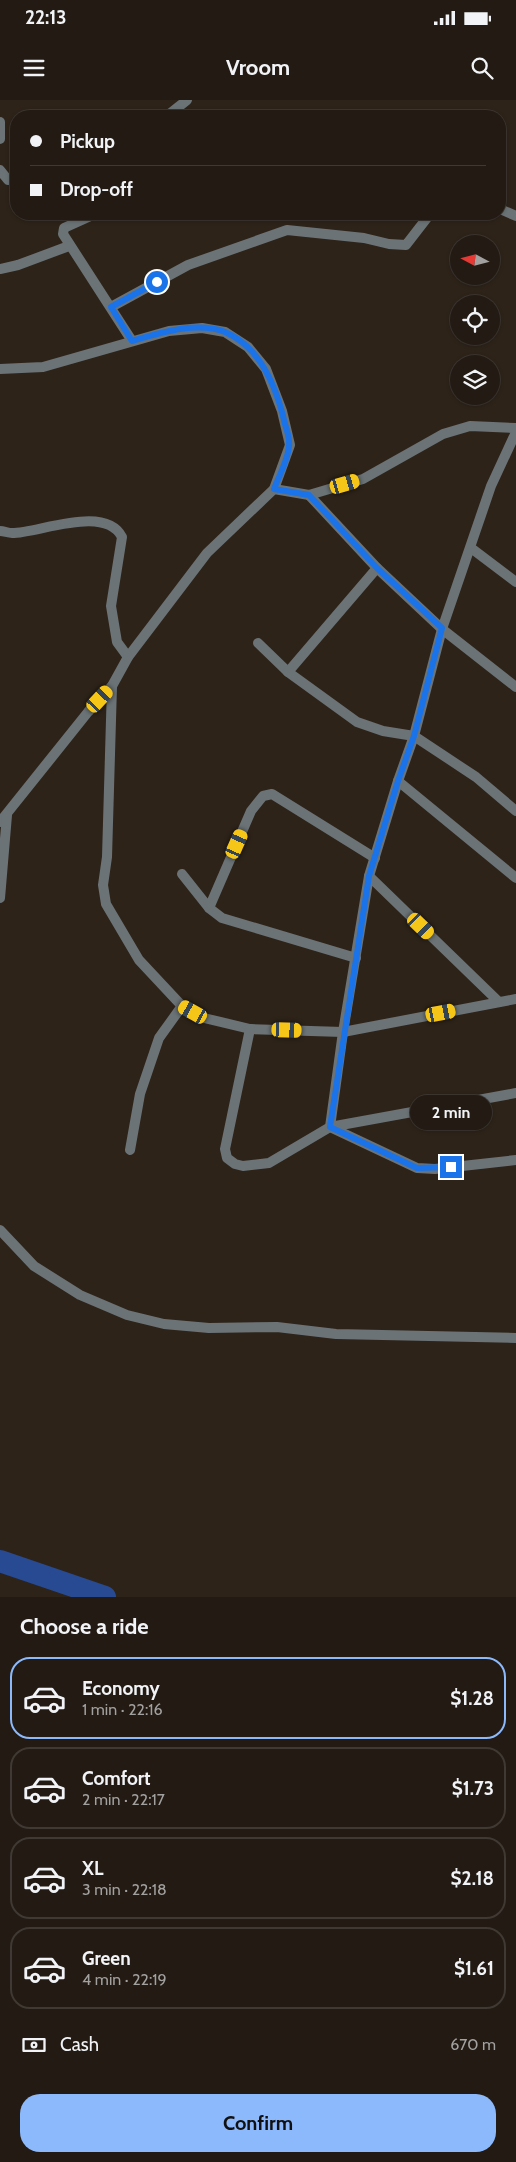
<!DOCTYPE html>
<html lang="en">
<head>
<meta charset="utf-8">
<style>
	body { margin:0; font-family:Cabin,sans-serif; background:#2e2721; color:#f1f3f6; height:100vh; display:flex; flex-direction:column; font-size:19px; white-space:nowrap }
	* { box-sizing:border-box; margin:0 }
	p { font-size:16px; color:#a2a1a0 }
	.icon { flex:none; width:28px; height:28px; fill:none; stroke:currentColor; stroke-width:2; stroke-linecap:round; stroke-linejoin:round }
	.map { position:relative; height:1497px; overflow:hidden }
	.drawer { display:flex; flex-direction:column; background:#221a13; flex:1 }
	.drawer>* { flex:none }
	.hud { position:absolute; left:10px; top:10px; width:496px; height:110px; border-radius:20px; box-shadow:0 1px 4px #0004,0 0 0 1px #3f3833; display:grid; align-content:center; height:110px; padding:0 20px; background:#221a13 }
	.needle { width:32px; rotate:277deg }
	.controls { position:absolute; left:450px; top:135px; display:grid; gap:10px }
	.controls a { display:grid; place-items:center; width:50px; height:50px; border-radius:50%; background:#221a13; box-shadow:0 1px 4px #0004,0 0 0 1px #3f3833; font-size:25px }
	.end { position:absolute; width:22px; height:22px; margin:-11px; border:6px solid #1a73e8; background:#fff; box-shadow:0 0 0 2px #fff }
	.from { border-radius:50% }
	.bubble { position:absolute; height:35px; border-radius:18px; background:#221a13; box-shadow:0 1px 4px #0004,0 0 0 1px #3f3833; font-size:16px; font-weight:800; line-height:35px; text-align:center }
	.car { position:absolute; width:15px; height:30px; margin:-15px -8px; border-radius:6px; box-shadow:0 0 4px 1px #0007; background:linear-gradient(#f5c518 24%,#345 0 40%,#f5c518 0 76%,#345 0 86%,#f5c518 0) }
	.hud b { display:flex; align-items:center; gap:18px; height:48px; font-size:19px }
	.hud b+b { border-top:1px solid #3f3833 }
	.hud i { width:12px; height:12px; background:#f1f3f6 }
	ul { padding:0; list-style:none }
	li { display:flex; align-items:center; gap:15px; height:82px; margin:0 10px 8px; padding:0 10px; border:2px solid #3f3833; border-radius:20px }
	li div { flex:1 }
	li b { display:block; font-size:19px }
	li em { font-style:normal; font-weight:800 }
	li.selected { border-color:#8cb9fc }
	li>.icon { width:45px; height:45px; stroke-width:1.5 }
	h2 { padding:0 20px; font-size:22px; line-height:60px }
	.pay { display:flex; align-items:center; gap:12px; height:55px; padding:0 20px; font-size:19px }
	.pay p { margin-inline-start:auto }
	.primary-button { display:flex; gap:10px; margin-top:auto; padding:10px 20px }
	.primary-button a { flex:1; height:58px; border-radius:20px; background:#8cb9fc; color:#111; font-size:20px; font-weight:800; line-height:58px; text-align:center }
	.status { display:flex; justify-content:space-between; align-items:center; height:35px; padding:0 25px; background:#221a13; direction:ltr }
	.status svg { height:14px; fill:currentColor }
	header { display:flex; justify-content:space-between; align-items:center; height:65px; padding:0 20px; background:#221a13; font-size:22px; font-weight:800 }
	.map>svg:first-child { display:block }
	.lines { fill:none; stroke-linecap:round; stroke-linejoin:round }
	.river { stroke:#274a92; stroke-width:22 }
	.minor { stroke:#6b7376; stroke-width:10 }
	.route { stroke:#1a73e8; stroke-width:6 }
</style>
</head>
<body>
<div class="status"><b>22:13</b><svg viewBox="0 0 49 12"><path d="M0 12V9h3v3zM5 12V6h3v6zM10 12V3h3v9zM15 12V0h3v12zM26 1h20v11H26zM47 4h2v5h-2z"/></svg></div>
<header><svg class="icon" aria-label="menu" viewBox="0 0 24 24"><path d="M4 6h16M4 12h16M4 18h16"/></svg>Vroom<svg class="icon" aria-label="search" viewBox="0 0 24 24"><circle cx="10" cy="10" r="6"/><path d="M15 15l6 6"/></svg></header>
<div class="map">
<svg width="516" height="1497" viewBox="0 0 516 1497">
	<rect width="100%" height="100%" fill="#2d2319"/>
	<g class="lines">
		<polyline class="river" points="0,1461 105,1497"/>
		<g class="minor">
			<polyline points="167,16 187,0"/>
			<polyline points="0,22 0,39"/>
			<polyline points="0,70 8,80 16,78"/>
			<polyline points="500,109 516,116"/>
			<polyline points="95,114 64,128 63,134 132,241"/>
			<polyline points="0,169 18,165 69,146"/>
			<polyline points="111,207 188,165 287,130 364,138 389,144 406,145 430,114"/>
			<polyline points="0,269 43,267 169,231 202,228 225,232 248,247 266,269 282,311 290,345 274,389 207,453 128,557 112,586 88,612 0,722"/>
			<polyline points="274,389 309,395 363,379 443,334 470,326 516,328"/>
			<polyline points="309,395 377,468 442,529 516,587"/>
			<path d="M0 431C4 431 8 433 12 433 39 433 105 404 122 437L111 506 117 542 128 557"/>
			<polyline points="471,448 516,482"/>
			<polyline points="258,543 288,572 357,622 383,631 414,636 476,677 516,711"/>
			<polyline points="288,572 377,468"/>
			<polyline points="112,586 107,757 103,785 106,804 139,860 182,906 204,918 250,929 343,932 516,899"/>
			<polyline points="398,681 516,778"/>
			<polyline points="182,774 209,808 222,818 356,858"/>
			<polyline points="369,776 499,902"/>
			<polyline points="0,798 7,715"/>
			<polyline points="209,808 251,711 263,696 272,694 375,758"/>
			<polyline points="250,929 225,1049 227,1058 235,1064 243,1066 269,1063 330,1027 516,993"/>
			<polyline points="330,1027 343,932 369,776 398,681 414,636 442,529 491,386 516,332"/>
			<polyline points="330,1027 417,1068 435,1069 516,1060"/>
			<polyline points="130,1050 140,994 159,938 182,906"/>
			<polyline points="0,1130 34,1166 80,1195 127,1215 164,1224 209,1228 277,1227 336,1234 516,1238"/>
		</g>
	</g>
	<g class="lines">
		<path class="route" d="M157 182 111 207 132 241C160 233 196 221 225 232 261 247 277 289 285 324 287 330 290 340 289 346 288 360 279 376 274 389L309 395 377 468 442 528 414 636 398 681 369 776 330 1027 417 1068 451 1067"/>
	</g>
</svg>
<div class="controls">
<a><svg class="needle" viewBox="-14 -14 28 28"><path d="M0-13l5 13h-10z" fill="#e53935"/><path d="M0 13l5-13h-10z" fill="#a2a1a0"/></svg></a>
<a><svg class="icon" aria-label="locate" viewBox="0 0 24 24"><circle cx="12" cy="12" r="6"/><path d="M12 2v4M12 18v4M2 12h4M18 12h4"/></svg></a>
<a><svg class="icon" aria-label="layers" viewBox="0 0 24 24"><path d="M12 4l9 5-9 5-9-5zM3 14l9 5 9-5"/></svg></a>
</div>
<i class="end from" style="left:157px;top:182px"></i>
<i class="end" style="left:451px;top:1067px"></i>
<div class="bubble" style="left:410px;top:995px;width:82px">2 min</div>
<i class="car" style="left:345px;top:384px;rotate:74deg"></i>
<i class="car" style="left:100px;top:599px;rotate:43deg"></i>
<i class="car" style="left:237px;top:744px;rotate:24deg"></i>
<i class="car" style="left:421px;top:826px;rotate:134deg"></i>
<i class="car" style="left:193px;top:912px;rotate:299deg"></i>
<i class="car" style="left:441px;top:913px;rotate:79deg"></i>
<i class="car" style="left:287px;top:930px;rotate:92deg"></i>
<div class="hud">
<b><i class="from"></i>Pickup</b>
<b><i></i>Drop-off</b>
</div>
</div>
<section class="drawer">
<h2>Choose a ride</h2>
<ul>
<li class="selected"><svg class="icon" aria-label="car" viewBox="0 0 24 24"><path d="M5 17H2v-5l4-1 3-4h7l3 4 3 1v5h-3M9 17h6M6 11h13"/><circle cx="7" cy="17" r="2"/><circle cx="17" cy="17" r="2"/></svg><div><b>Economy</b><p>1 min · 22:16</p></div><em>$1.28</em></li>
<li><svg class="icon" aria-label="car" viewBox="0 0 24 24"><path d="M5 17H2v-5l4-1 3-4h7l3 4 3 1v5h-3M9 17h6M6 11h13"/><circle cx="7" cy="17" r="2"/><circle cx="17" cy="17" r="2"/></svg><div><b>Comfort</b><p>2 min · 22:17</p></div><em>$1.73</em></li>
<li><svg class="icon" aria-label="car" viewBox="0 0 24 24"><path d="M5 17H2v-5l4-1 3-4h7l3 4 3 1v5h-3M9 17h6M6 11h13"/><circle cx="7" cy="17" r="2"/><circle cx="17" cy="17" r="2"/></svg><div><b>XL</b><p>3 min · 22:18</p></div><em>$2.18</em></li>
<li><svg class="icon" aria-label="car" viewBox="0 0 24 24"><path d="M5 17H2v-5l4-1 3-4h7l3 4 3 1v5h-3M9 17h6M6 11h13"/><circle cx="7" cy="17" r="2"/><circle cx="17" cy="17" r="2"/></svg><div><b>Green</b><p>4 min · 22:19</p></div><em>$1.61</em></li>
</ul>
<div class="pay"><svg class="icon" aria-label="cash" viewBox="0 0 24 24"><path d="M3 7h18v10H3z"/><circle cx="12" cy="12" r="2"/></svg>Cash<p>670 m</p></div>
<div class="primary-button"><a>Confirm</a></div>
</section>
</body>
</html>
